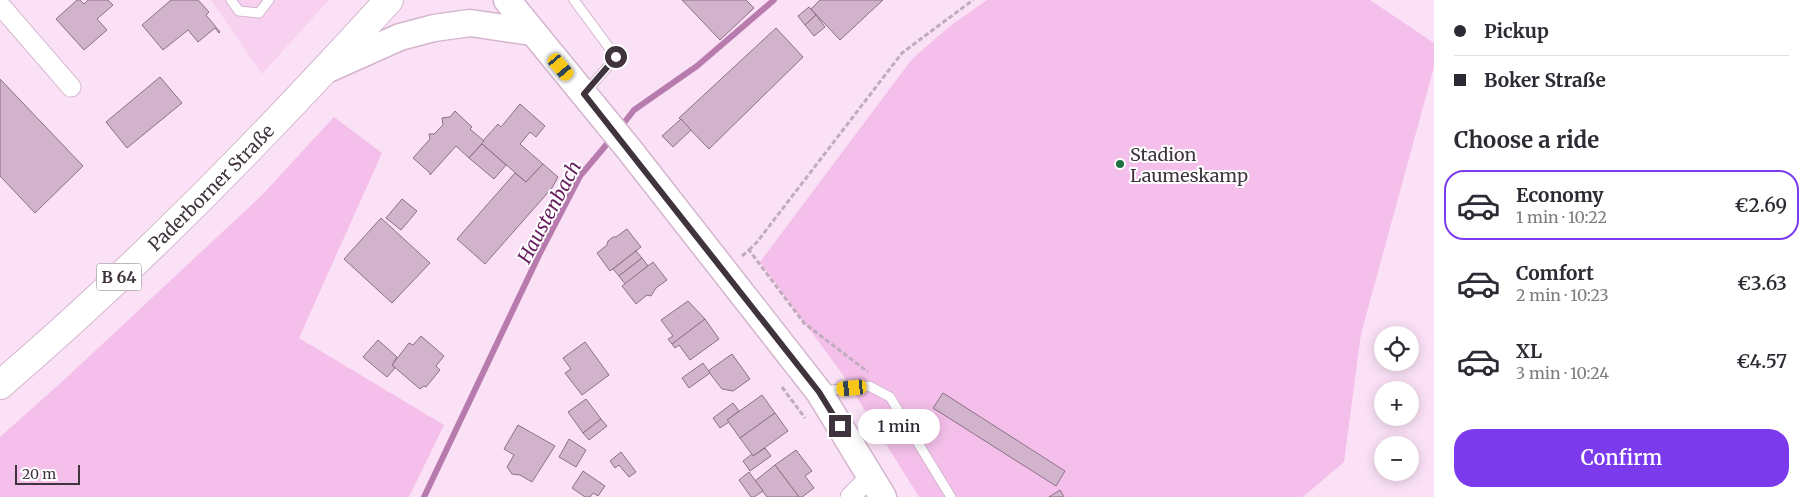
<!DOCTYPE html>
<html lang="en">
<head>
<meta charset="utf-8">
<style>
	body { margin:0; font-family:Merriweather,serif; background:#f7f7f7; color:#2b2b33; height:100vh; display:flex; flex-direction:column; font-size:19px; white-space:nowrap }
	* { box-sizing:border-box; margin:0 }
	p { font-size:16px; color:#7c7c81 }
	.icon { flex:none; width:28px; height:28px; fill:none; stroke:currentColor; stroke-width:2; stroke-linecap:round; stroke-linejoin:round }
	.map { position:relative; flex:1; overflow:hidden }
	.sheet { display:flex; flex-direction:column; background:#fff; width:375px }
	.sheet>* { flex:none }
	.banner { display:grid; align-content:center; height:110px; padding:0 20px; background:#fff }
	.tools { position:absolute; left:1374px; top:326px; display:grid; gap:10px }
	.tools a { display:grid; place-items:center; width:45px; height:45px; border-radius:50%; background:#fff; box-shadow:0 2px 12px #0003; font-size:25px }
	.scale { position:absolute; left:15px; bottom:12px; width:65px; box-sizing:border-box; padding-left:5px; border:2px solid #3f333d; border-top:0; font-size:14px; line-height:18px; white-space:nowrap; color:#3f333d; -webkit-text-stroke:4px #fff; paint-order:stroke }
	.end { position:absolute; width:22px; height:22px; margin:-11px; border:6px solid #3f333d; background:#fff; box-shadow:0 0 0 2px #fff }
	.from { border-radius:50% }
	.bubble { position:absolute; height:35px; border-radius:18px; background:#fff; box-shadow:0 2px 12px #0003; font-size:16px; font-weight:600; line-height:35px; text-align:center }
	.car { position:absolute; width:15px; height:30px; margin:-15px -8px; border-radius:6px; box-shadow:0 0 4px 1px #0007; background:linear-gradient(#f5c518 24%,#345 0 40%,#f5c518 0 76%,#345 0 86%,#f5c518 0) }
	.banner b { display:flex; align-items:center; gap:18px; height:48px; font-size:19px }
	.banner b+b { border-top:1px solid #e1e1e2 }
	.banner i { width:12px; height:12px; background:#2b2b33 }
	ul { padding:0; list-style:none }
	li { display:flex; align-items:center; gap:15px; height:70px; margin:0 10px 8px; padding:0 10px; border:2px solid transparent; border-radius:20px }
	li div { flex:1 }
	li b { display:block; font-size:19px }
	li em { font-style:normal; font-weight:600 }
	li.on { border-color:#7c3aed }
	li>.icon { width:45px; height:45px; stroke-width:1.5 }
	h2 { padding:0 20px; font-size:22px; line-height:60px }
	.action { display:flex; gap:10px; margin-top:auto; padding:10px 20px }
	.action a { flex:1; height:58px; border-radius:20px; background:#7c3aed; color:#fff; font-size:20px; font-weight:600; line-height:58px; text-align:center }
	main { display:flex; flex:1; min-height:0 }
	.map>svg:first-child { display:block }
	.built { fill:#f8d1f0 }
	.green { fill:#f4bfea }
	.lines { fill:none; stroke-linecap:round; stroke-linejoin:round }
	.stream { stroke:#b87bae; stroke-width:6 }
	.building { fill:#d2b3cc; stroke:#8d7087 }
	.lane-casing { stroke:#d4b5ce; stroke-width:11 }
	.street-casing { stroke:#d4b5ce; stroke-width:21 }
	.secondary-casing { stroke:#d4b5ce; stroke-width:29 }
	.primary-casing { stroke:#d4b5ce; stroke-width:30 }
	.path { stroke:#c1acbd; stroke-width:3; stroke-dasharray:5 2.5; stroke-linecap:butt }
	.lane { stroke:#fff; stroke-width:9 }
	.street { stroke:#fff; stroke-width:19 }
	.secondary { stroke:#fff; stroke-width:26 }
	.primary { stroke:#fff; stroke-width:28 }
	.route { stroke:#3f333d; stroke-width:6 }
	.poi-dot { fill:#227141; stroke:#fff; stroke-width:2 }
	.labels { text-anchor:middle; dominant-baseline:central; stroke-width:4; stroke-linejoin:round; paint-order:stroke }
	.shield { fill:#fff; stroke:#797077; stroke-width:1 }
	.shield-label { font-size:16px; font-weight:bold; fill:#3f333d }
	.poi-label { font-size:18px; fill:#3f333d; stroke:#fff; text-anchor:start }
	.street-label { font-size:18px; fill:#3f333d; stroke:#fff }
	.water-label { font-size:19px; font-style:italic; fill:#671d5e; stroke:#fff }
</style>
</head>
<body>
<main>
<div class="map">
<svg width="1434" height="497" viewBox="0 0 1434 497">
	<rect width="100%" height="100%" fill="#fbe1f6"/>
	<polygon class="built" points="211,0 329,0 262,74"/>
	<g class="green">
		<polygon points="987,0 1370,0 1434,43 1434,67 1361,334 1344,462 1303,497 919,497 843,375 760,262 912,59 950,26"/>
		<polygon points="334,117 382,153 299,338 444,425 409,497 0,497 0,437 65,379 261,196"/>
	</g>
	<g class="lines">
		<g class="stream">
			<polyline points="620,128 634,110 697,66 774,0"/>
			<polyline points="424,497 540,253 580,176 612,138"/>
		</g>
	</g>
	<g class="building">
		<polygon points="77,0 80,0 84,4 88,0 108,0 113,5 97,19 107,30 84,50 56,19"/>
		<polygon points="171,0 198,0 209,12 206,15 220,32 219,33 215,28 198,42 188,30 163,50 142,25"/>
		<polygon points="682,0 746,0 754,8 720,40"/>
		<polygon points="820,0 883,0 840,40 811,9"/>
		<polygon points="809,7 816,15 805,25 798,16"/>
		<polygon points="816,15 825,27 814,36 805,25"/>
		<polygon points="776,28 803,57 709,149 679,118"/>
		<polygon points="160,77 182,103 127,148 106,122"/>
		<polygon points="0,79 83,166 35,213 0,176"/>
		<polygon points="520,104 545,126 536,137 530,132 520,144 543,164 526,182 481,143 498,124 501,127"/>
		<polygon points="455,111 472,127 470,129 484,141 469,158 456,146 430,175 430,173 413,158 430,139 429,134 434,134 443,125 442,118 450,117"/>
		<polygon points="681,119 691,130 673,147 662,136"/>
		<polygon points="482,144 506,165 494,179 469,158"/>
		<polygon points="543,164 558,177 552,188 485,264 457,239 515,173 526,182"/>
		<polygon points="402,199 417,211 401,230 386,218"/>
		<polygon points="381,218 430,263 392,303 344,259"/>
		<polygon points="627,229 641,247 610,271 597,253 607,245 608,241 613,237 616,237"/>
		<polygon points="636,251 642,258 619,276 613,269"/>
		<polygon points="642,258 648,266 625,284 619,276"/>
		<polygon points="653,262 667,280 656,288 651,296 647,295 636,304 622,286"/>
		<polygon points="688,301 705,319 672,344 668,339 673,336 661,320"/>
		<polygon points="705,319 719,339 690,360 679,345 675,348 672,344"/>
		<polygon points="421,336 444,356 436,366 440,370 426,387 424,386 420,389 392,365 409,343 413,345"/>
		<polygon points="378,340 397,357 392,365 395,368 387,377 363,357"/>
		<polygon points="585,342 609,375 582,395 565,373 571,369 563,358"/>
		<polygon points="732,354 750,379 733,391 722,389 708,371"/>
		<polygon points="703,363 710,373 689,388 682,378"/>
		<polygon points="943,393 1065,471 1056,486 933,408"/>
		<polygon points="762,395 775,413 740,438 727,420"/>
		<polygon points="586,399 601,419 583,433 568,412"/>
		<polygon points="733,403 739,411 727,420 729,422 720,428 713,418"/>
		<polygon points="775,413 788,431 753,456 740,438"/>
		<polygon points="601,419 607,426 589,440 583,433"/>
		<polygon points="518,425 555,446 532,482 520,475 512,474 507,467 514,455 504,449"/>
		<polygon points="569,439 586,450 576,467 559,457"/>
		<polygon points="765,448 771,456 750,471 743,461 752,454 753,456"/>
		<polygon points="796,450 812,471 805,476 814,488 802,497 799,497 775,465"/>
		<polygon points="621,452 636,472 629,477 619,465 615,468 610,461"/>
		<polygon points="775,465 799,497 767,497 755,481"/>
		<polygon points="583,471 605,486 598,496 593,493 590,497 585,497 572,488"/>
		<polygon points="749,472 763,491 754,497 751,497 739,480"/>
		<polygon points="1060,490 1064,497 1049,497"/>
	</g>
	<g class="lines">
		<g class="lane-casing">
			<g id="lane">
				<polyline points="231,0 239,11 259,13 269,0"/>
				<polyline points="574,0 616,57 586,92"/>
				<polyline points="823,391 869,386 890,397 951,497"/>
			</g>
		</g>
		<g class="street-casing">
			<g id="street">
				<polyline points="0,5 71,87"/>
				<polyline points="850,497 871,476"/>
			</g>
		</g>
		<g class="secondary-casing">
			<g id="secondary">
				<polyline points="507,0 628,148 819,392 883,497"/>
				<polyline points="324,71 400,37 434,28 470,23 532,32"/>
			</g>
		</g>
		<g class="primary-casing">
			<g id="primary">
				<path id="s1" d="M0 385C139 266 266 135 389 0"/>
			</g>
		</g>
		<g class="path">
			<polyline points="749,250 757,242 902,53 973,0"/>
			<polyline points="742,256 749,250 804,323 868,372"/>
			<polyline points="782,387 805,418"/>
		</g>
		<use href="#lane" class="lane"/>
		<use href="#street" class="street"/>
		<use href="#secondary" class="secondary"/>
		<use href="#primary" class="primary"/>
	</g>
	<g class="lines">
		<polyline class="route" points="616,57 584,94 819,392 840,426"/>
	</g>
	<circle class="poi-dot" cx="1120" cy="164" r="5"/>
	<g class="labels">
		<rect class="shield" x="96.5" y="263.5" width="45" height="27" rx="4"/>
		<g class="shield-label">
			<text x="119" y="277">B 64</text>
		</g>
		<g class="poi-label">
			<text x="1130" y="154">Stadion<tspan x="1130" dy="21">Laumeskamp</tspan></text>
		</g>
		<g class="street-label">
			<text stroke="none"><textPath href="#s1" startOffset="289">Paderborner Straße</textPath></text>
		</g>
		<g class="water-label">
			<text transform="translate(549 212) rotate(-62)">Haustenbach</text>
		</g>
	</g>
</svg>
<div class="tools">
<a><svg class="icon" aria-label="locate" viewBox="0 0 24 24"><circle cx="12" cy="12" r="6"/><path d="M12 2v4M12 18v4M2 12h4M18 12h4"/></svg></a>
<a>+</a>
<a>−</a>
</div>
<div class="scale">20 m</div>
<i class="end from" style="left:616px;top:57px"></i>
<i class="end" style="left:840px;top:426px"></i>
<div class="bubble" style="left:858px;top:409px;width:82px">1 min</div>
<i class="car" style="left:561px;top:67px;rotate:140deg"></i>
<i class="car" style="left:852px;top:388px;rotate:264deg"></i>
</div>
<section class="sheet">
<div class="banner">
<b><i class="from"></i>Pickup</b>
<b><i></i>Boker Straße</b>
</div>
<h2>Choose a ride</h2>
<ul>
<li class="on"><svg class="icon" aria-label="car" viewBox="0 0 24 24"><path d="M5 17H2v-5l4-1 3-4h7l3 4 3 1v5h-3M9 17h6M6 11h13"/><circle cx="7" cy="17" r="2"/><circle cx="17" cy="17" r="2"/></svg><div><b>Economy</b><p>1 min · 10:22</p></div><em>€2.69</em></li>
<li><svg class="icon" aria-label="car" viewBox="0 0 24 24"><path d="M5 17H2v-5l4-1 3-4h7l3 4 3 1v5h-3M9 17h6M6 11h13"/><circle cx="7" cy="17" r="2"/><circle cx="17" cy="17" r="2"/></svg><div><b>Comfort</b><p>2 min · 10:23</p></div><em>€3.63</em></li>
<li><svg class="icon" aria-label="car" viewBox="0 0 24 24"><path d="M5 17H2v-5l4-1 3-4h7l3 4 3 1v5h-3M9 17h6M6 11h13"/><circle cx="7" cy="17" r="2"/><circle cx="17" cy="17" r="2"/></svg><div><b>XL</b><p>3 min · 10:24</p></div><em>€4.57</em></li>
</ul>
<div class="action"><a>Confirm</a></div>
</section>
</main>
</body>
</html>
